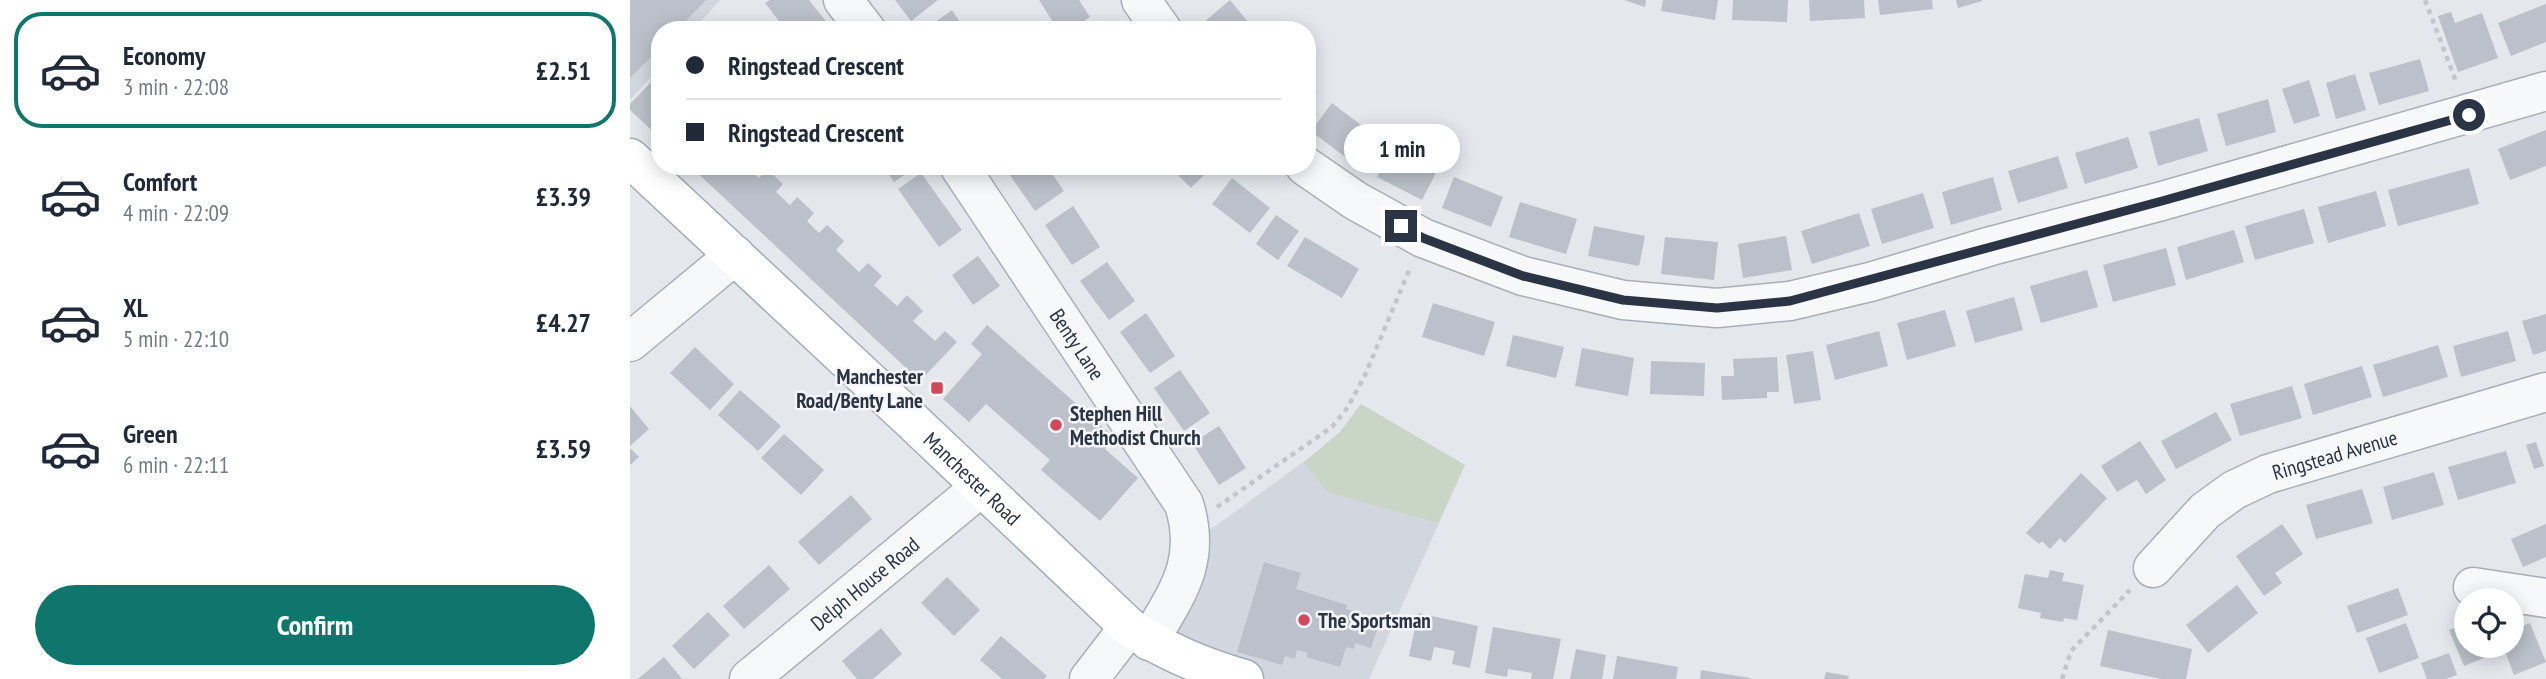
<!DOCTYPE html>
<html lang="en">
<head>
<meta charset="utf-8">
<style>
	body { margin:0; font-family:"PT Sans Narrow",sans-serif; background:#f6f6f7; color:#1f2937; height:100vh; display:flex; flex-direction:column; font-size:26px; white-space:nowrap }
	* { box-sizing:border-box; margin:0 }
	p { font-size:23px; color:#747a83 }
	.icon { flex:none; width:38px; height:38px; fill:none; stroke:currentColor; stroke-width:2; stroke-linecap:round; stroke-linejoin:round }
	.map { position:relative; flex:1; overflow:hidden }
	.details { display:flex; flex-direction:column; background:#fff; width:630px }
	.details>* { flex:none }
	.guide { position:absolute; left:21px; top:21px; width:665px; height:154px; border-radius:28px; box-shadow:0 4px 18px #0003; display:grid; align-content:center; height:154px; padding:0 35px; background:#fff }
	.controls { position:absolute; left:1824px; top:588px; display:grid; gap:14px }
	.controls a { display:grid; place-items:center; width:70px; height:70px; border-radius:50%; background:#fff; box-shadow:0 4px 18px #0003; font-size:35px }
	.end { position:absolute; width:32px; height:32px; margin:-16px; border:9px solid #2b3445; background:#fff; box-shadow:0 0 0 4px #fff }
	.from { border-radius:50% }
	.bubble { position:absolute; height:49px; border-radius:24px; background:#fff; box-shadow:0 4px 18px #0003; font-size:23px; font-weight:700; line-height:49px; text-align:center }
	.guide b { display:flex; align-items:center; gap:24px; height:66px; font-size:26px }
	.guide b+b { border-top:2px solid #e0e1e3 }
	.guide i { width:18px; height:18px; background:#1f2937 }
	ul { padding:12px 0 0; list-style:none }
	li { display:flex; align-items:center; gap:21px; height:116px; margin:0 14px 10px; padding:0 21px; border:4px solid transparent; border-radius:28px }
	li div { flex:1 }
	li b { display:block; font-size:26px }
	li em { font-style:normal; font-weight:700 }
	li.selected { border-color:#0f766e }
	li>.icon { width:63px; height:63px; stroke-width:1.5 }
	.action { display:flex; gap:14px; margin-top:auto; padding:14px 35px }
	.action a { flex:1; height:80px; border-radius:42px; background:#0f766e; color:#fff; font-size:28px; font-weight:700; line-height:80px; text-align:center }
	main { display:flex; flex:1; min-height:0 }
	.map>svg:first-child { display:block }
	.built { fill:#d2d6de }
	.green { fill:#c9d6c5 }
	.building { fill:#bbc0ca }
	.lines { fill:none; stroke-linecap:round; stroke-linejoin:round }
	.minor-casing { stroke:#a9aeb7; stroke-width:41 }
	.major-casing { stroke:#a3abb8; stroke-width:41 }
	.path { stroke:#c2c5cb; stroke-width:4.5; stroke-dasharray:5 5; stroke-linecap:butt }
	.minor { stroke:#f7f8fa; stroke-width:38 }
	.major { stroke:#fff; stroke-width:38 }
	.route { stroke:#2b3445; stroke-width:9 }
	.poi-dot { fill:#d1495b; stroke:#f4f6f9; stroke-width:2.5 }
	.labels { text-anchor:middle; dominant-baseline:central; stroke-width:5; stroke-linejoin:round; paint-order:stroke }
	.street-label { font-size:21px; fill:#2b3445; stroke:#f4f6f9 }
	.poi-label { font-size:21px; font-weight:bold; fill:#2b3445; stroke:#f4f6f9; text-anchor:start }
</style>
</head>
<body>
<main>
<section class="details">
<ul>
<li class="selected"><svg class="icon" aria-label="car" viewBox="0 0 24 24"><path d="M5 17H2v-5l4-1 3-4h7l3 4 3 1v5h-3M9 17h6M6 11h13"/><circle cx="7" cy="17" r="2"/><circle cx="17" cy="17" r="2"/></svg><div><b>Economy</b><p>3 min · 22:08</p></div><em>£2.51</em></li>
<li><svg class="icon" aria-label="car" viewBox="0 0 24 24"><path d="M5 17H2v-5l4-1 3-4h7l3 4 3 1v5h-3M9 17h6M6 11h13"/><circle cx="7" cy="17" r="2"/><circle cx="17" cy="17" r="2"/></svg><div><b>Comfort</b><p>4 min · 22:09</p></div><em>£3.39</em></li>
<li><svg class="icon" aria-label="car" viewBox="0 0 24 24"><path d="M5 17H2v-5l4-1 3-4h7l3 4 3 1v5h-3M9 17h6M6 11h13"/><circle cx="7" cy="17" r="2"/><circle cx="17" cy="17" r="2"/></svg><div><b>XL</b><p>5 min · 22:10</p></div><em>£4.27</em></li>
<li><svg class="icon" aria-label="car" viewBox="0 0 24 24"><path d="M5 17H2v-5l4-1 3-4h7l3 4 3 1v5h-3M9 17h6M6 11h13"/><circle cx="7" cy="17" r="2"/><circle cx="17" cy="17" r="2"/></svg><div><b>Green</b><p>6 min · 22:11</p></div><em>£3.59</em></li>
</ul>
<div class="action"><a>Confirm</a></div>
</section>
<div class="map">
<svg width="1916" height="679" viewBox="0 0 1916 679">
	<rect width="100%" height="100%" fill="#e4e7ec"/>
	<g class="built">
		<polygon points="0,0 90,0 63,30 30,30 30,67 0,100"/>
		<polygon points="731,404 835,465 739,679 614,679 519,641 561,539 584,527 690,450 710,432"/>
	</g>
	<polygon class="green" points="731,404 835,465 808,523 697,492 674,462 710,432"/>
	<g class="building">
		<polygon points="0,0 76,0 47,30 30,30 30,48 0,78"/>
		<polygon points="140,0 179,0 203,30 156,30 135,3"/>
		<polygon points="265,0 308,0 281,21"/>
		<polygon points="409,0 449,0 460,17 440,30 428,30"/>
		<polygon points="600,0 618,22 624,30 579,30 573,23"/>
		<polygon points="994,0 1016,0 1015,7"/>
		<polygon points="1033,0 1088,0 1085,20 1031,11"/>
		<polygon points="1103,0 1158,0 1157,22 1102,20"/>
		<polygon points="1179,0 1234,0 1235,18 1180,21"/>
		<polygon points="1248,0 1302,0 1303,9 1250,15"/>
		<polygon points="1326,0 1352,0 1352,1 1328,8"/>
		<polygon points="1916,4 1916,42 1881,56 1868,23"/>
		<polygon points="322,10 335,30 294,30"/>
		<polygon points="1821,12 1825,23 1852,13 1868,58 1828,72 1808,16"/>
		<polygon points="1790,59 1799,91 1749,105 1739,73"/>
		<polygon points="30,73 30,138 0,110 0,104"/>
		<polygon points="1725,74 1736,110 1706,119 1696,83"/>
		<polygon points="1679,80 1690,116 1664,124 1652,89"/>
		<polygon points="677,83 687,93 677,103"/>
		<polygon points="1638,99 1646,132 1596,146 1587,114"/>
		<polygon points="702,103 744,135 723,163 681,131"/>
		<polygon points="1569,118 1578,151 1528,166 1519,132"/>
		<polygon points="1916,130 1916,166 1880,180 1868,149"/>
		<polygon points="1498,137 1508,168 1455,184 1445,153"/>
		<polygon points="764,144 809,167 792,200 747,177"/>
		<polygon points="1428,156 1438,188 1388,203 1378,171"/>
		<polygon points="60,166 117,166 129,178 137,169 153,184 146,192 160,205 167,197 184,213 177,221 189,233 197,225 214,241 206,250 229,272 238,263 252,276 244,285 267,306 277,295 293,311 283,321 305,341 315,331 327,342 290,381"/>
		<polygon points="253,166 287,166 264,182"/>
		<polygon points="377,166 417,166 434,191 405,211 375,168"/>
		<polygon points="539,166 583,166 561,188"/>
		<polygon points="1839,168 1849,204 1768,226 1758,190"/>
		<polygon points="291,173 332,230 309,247 268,189"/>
		<polygon points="824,177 873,197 861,227 812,208"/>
		<polygon points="1363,177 1372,210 1321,225 1312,192"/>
		<polygon points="602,178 640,208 620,233 582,204"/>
		<polygon points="1746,191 1756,226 1698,243 1688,207"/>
		<polygon points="1293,193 1304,228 1252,244 1241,209"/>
		<polygon points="890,202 947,219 936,254 879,237"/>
		<polygon points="443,206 470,247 442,265 415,225"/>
		<polygon points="1674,209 1684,243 1625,260 1615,226"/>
		<polygon points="1229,213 1240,246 1182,264 1171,231"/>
		<polygon points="646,215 669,231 648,260 626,244"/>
		<polygon points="964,226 1015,236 1009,266 958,256"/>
		<polygon points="1604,230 1614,262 1556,280 1547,247"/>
		<polygon points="1156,236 1162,270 1113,278 1108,244"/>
		<polygon points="675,237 729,269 712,298 657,266"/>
		<polygon points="1035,237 1088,242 1084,280 1031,274"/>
		<polygon points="1536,248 1546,285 1483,302 1473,265"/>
		<polygon points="348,256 370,286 343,305 322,275"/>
		<polygon points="477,262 505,301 479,320 450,281"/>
		<polygon points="1457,270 1468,307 1411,323 1400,286"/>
		<polygon points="1384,297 1393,330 1345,343 1336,311"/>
		<polygon points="803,303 865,322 854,356 792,337"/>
		<polygon points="1315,310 1326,346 1277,360 1267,323"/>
		<polygon points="516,313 545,356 520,373 490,332"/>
		<polygon points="1916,314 1916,351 1903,355 1892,321"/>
		<polygon points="357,325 485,438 475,449 508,478 470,521 411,470 420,460 356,404 339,422 313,399 352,354 341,344"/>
		<polygon points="1249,331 1258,366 1205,380 1196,345"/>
		<polygon points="1878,331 1886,361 1831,377 1823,346"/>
		<polygon points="883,335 934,347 926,378 876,366"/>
		<polygon points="1808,345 1818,377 1753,397 1743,365"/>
		<polygon points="65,347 104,384 80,410 40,373"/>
		<polygon points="952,348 1004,358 998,396 945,386"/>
		<polygon points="1183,351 1191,400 1164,404 1156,355"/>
		<polygon points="1147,357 1149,392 1137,392 1137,398 1092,400 1091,376 1104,376 1103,359"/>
		<polygon points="1021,361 1075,363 1074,396 1020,394"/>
		<polygon points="1732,366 1742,397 1683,415 1674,384"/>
		<polygon points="550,370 580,413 554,431 524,388"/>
		<polygon points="1662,386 1672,418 1610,436 1600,404"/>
		<polygon points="110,390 151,426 128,451 88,415"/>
		<polygon points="0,406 19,429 0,446"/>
		<polygon points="1586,412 1602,440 1546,469 1531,441"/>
		<polygon points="589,426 616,468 589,485 562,443"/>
		<polygon points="154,434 194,470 171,495 131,458"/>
		<polygon points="1510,441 1536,480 1516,494 1507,480 1487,492 1471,466"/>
		<polygon points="1906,442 1914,466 1904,469 1896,445"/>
		<polygon points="0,448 9,457 0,465"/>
		<polygon points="1876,451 1886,483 1828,500 1818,467"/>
		<polygon points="1804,472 1814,505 1762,520 1753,487"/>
		<polygon points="1451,473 1477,498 1435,543 1430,538 1420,549 1412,541 1409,544 1396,533"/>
		<polygon points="1732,489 1743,523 1686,539 1676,505"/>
		<polygon points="221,495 242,519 189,565 168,542"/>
		<polygon points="1652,524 1673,554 1645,573 1652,583 1634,596 1606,556"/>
		<polygon points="1916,524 1916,557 1893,567 1881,539"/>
		<polygon points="634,562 671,573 666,589 717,605 716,609 733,614 729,625 747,630 741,648 725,643 724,649 716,647 710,667 676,657 678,653 667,650 665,659 655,656 652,665 607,652"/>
		<polygon points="139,565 160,589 114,629 93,606"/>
		<polygon points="1420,570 1434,573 1432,581 1454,585 1447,620 1434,618 1433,622 1410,618 1411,613 1388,608 1395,574 1418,578"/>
		<polygon points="317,577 350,610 324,636 291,603"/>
		<polygon points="1607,585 1628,613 1578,653 1556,625"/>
		<polygon points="1768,588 1778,615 1727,633 1717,606"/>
		<polygon points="78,612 100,635 64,669 42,646"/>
		<polygon points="788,613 848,626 840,668 822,664 825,651 804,647 801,661 779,656"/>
		<polygon points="1776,623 1789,658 1749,673 1736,638"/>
		<polygon points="1836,623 1836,646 1860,646 1864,654 1834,666 1819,630"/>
		<polygon points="1900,623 1916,662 1884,675 1873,646 1881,646 1881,631"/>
		<polygon points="863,627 931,639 923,679 901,679 902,673 878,669 877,677 855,673"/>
		<polygon points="251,628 272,654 243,679 227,679 212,661"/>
		<polygon points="1478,630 1562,649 1556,679 1531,679 1470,666"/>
		<polygon points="371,636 417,676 414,679 372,679 350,660"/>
		<polygon points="946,649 976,655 972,679 940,679"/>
		<polygon points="1819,653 1827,675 1816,679 1797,679 1791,663"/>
		<polygon points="987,656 1048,667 1046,679 983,679"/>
		<polygon points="34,657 52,679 8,679"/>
		<polygon points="1071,670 1120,678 1120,679 1070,679"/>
		<polygon points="1196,672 1219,676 1218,679 1194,679"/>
	</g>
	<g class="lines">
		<g class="minor-casing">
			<g id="minor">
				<polyline points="213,0 236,30"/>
				<polyline points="511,0 532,30"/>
				<path id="s1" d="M329 166 554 504C572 562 547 593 519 641"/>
				<polyline points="675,166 726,201 793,238 893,276 993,300 1087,308 1160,301 1240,282 1361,246 1532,201 1916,91"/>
				<polyline points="0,342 105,255"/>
				<path id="s2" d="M1523 568 1575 511 1604 490 1638 474 1916 392"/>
				<polyline points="1843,587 1916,598"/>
				<path id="s3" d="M119 679 351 487"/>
				<polyline points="459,679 499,627"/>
			</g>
		</g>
		<g class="major-casing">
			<g id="major">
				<path id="s4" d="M0 158 279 418 499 627C535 652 573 667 614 679"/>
			</g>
		</g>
		<g class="path">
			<polyline points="1795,0 1827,84"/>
			<polyline points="587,507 702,427 718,407 735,375 781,266"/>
			<polyline points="1432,679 1441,651 1500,590"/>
		</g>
		<use href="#minor" class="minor"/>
		<use href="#major" class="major"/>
	</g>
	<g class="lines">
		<polyline class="route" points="771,226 793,238 893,276 993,300 1087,308 1160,301 1532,201 1839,115"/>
	</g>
	<g class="poi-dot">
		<rect x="300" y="381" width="14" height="14" rx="3.5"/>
		<circle cx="426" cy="425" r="7"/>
		<circle cx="674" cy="620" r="7"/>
	</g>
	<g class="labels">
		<g class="street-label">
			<text stroke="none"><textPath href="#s1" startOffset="214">Benty Lane</textPath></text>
			<text stroke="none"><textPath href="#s2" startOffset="220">Ringstead Avenue</textPath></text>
			<text stroke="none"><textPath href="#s4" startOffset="469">Manchester Road</textPath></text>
			<text stroke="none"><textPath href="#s3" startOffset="150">Delph House Road</textPath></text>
		</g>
		<g class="poi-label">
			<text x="293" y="376" text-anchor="end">Manchester<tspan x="293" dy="24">Road/Benty Lane</tspan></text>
			<text x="440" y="413">Stephen Hill<tspan x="440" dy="24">Methodist Church</tspan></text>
			<text x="688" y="620">The Sportsman</text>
		</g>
	</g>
</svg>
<div class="controls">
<a><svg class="icon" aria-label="locate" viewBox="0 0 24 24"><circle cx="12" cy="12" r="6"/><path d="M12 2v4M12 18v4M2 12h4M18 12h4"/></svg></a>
</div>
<i class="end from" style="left:1839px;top:115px"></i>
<i class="end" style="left:771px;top:226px"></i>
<div class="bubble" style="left:714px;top:124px;width:116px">1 min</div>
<div class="guide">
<b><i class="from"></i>Ringstead Crescent</b>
<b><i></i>Ringstead Crescent</b>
</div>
</div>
</main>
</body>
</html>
